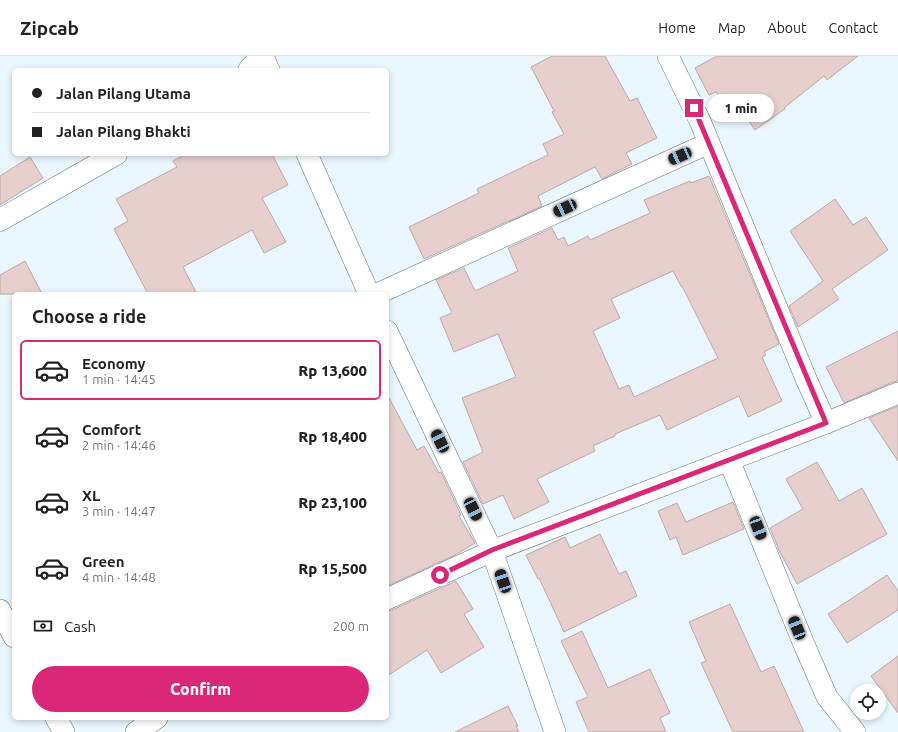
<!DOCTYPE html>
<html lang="en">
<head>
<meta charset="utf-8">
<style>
	body { margin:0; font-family:Ubuntu,sans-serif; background:#f2f2f2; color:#222; height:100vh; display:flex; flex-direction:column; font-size:15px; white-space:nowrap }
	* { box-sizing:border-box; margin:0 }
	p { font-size:13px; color:#767676 }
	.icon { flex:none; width:22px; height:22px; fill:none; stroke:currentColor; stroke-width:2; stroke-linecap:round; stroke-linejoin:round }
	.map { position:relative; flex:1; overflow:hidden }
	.drawer { position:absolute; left:12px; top:236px; width:377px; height:428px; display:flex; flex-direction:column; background:#fff; border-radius:6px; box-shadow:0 2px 6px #0003 }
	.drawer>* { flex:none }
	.guide { position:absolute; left:12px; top:12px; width:377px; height:88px; border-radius:6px; box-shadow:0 2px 6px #0003; display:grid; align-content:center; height:88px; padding:0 20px; background:#fff }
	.tools { position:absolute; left:850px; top:628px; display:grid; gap:8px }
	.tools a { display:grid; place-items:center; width:36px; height:36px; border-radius:50%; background:#fff; box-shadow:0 2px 6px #0003; font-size:20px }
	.end { position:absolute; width:18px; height:18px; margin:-9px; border:5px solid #db2777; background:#fff; box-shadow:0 0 0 2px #fff }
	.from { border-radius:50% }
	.bubble { position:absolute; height:28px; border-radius:14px; background:#fff; box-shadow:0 2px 6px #0003; font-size:13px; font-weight:800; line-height:28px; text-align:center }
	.car { position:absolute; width:12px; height:24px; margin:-12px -6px; border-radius:5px; box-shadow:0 0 3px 1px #0007; background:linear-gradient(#222 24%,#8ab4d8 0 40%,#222 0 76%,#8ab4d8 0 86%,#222 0) }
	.guide b { display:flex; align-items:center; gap:14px; height:38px; font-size:15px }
	.guide b+b { border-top:1px solid #e0e0e0 }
	.guide i { width:10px; height:10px; background:#222 }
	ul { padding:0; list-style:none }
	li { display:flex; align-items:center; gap:12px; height:60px; margin:0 8px 6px; padding:0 12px; border:2px solid transparent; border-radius:6px }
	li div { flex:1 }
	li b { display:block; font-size:15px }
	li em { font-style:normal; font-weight:800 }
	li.selected { border-color:#db2777 }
	li>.icon { width:36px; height:36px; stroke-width:1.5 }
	h2 { padding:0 20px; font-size:18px; line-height:48px }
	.pay { display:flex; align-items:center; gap:10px; height:44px; padding:0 20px; font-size:15px }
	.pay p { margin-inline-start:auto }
	.primary-button { display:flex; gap:8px; margin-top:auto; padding:8px 20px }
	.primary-button a { flex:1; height:46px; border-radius:24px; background:#db2777; color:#fff; font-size:16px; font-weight:800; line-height:46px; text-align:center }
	header { display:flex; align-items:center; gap:24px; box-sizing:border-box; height:56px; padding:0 20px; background:#fff; border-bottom:1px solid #e0e0e0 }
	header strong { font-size:19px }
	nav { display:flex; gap:22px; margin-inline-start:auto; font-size:14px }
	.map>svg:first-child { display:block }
	.building { fill:#e6cecd; stroke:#bfa8a7; fill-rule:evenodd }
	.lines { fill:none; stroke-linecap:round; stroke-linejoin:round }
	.street-casing { stroke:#647781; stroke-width:22 }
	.secondary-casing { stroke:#647781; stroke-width:23 }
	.street { stroke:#fff; stroke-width:21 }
	.secondary { stroke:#fff; stroke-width:22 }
	.route { stroke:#db2777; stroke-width:5 }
</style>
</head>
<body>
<header>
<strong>Zipcab</strong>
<nav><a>Home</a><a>Map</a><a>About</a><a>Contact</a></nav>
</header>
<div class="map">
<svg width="898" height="676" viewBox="0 0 898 676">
	<rect width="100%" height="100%" fill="#e9f6fd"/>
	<g class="building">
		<polygon points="552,0 605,0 630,45 637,42 657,82 626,97 632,108 602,123 595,111 538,140 542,150 424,203 409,171 479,137 477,133 548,99 543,88 564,78 552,56 554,55 531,11"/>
		<polygon points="717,0 858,0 827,24 824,20 784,52 785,53 755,74 744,58 736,64 716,36 709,39 695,12"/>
		<polygon points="186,98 272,98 288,129 262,142 286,186 264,197 252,174 183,211 197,238 148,238 114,173 128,165 116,143 177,111 173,105"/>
		<polygon points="30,101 43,122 0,149 0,120"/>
		<path d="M709 120 779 288 764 296 766 299 762 301 782 345 748 361 739 340 667 374 660 359 615 378V380L593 390 595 395 537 423 549 446 514 463 503 439 483 448 463 406 483 396 462 342 516 321 498 278 454 296 440 262 452 257 436 224 464 212 475 235 518 215 508 192 552 172 558 184 564 181 568 190 588 180 590 184 650 157 644 144 690 125 691 127ZM673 215 681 230H682L718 302 634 341 629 329 619 333 593 275 620 262 611 243Z"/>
		<polygon points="835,143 853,169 866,161 888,194 832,233 839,243 798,271 789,250 823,225 790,175"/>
		<polygon points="25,205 42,238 0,238 0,219"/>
		<polygon points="898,275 898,325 893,326 844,347 826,311"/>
		<polygon points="387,338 417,394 424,390 439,417 441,416 461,459 459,460 475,487 455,499 387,530"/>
		<polygon points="898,350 898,405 869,362"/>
		<polygon points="817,406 839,445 862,432 887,478 797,528 779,494 770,472 803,453 786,423"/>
		<polygon points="733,446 744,473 683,499 676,481 670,484 658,455 677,447 686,466"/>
		<polygon points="600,478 619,518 626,515 637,540 564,576 539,522 538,523 526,499 565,481 570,492"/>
		<polygon points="887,519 898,535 898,554 847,587 828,558"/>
		<polygon points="456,525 473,553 464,558 484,591 441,617 427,594 387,620 387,555 392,554"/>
		<polygon points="730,548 761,616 774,610 804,676 733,676 701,607 706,605 689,566"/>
		<polygon points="582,575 608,632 650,613 670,657 660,662 666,676 589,676 576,646 588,641 561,585"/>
		<polygon points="898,600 898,657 871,620"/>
		<polygon points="508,650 518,670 516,670 519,676 455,676"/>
	</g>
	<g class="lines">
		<g class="street-casing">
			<g id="street">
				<polyline points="263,0 269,14"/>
				<polyline points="668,0 700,65 807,325 826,367"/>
				<polyline points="307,98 369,238"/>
				<polyline points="377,238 709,87"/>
				<polyline points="387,275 492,495 555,676"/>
				<polyline points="729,404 803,586 827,641 855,676"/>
				<polyline points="387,543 492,495 826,367 898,337"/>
				<polyline points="0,554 14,581"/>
				<polyline points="56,662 64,676"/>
				<polyline points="136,676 157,662"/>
			</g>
		</g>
		<g class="secondary-casing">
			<g id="secondary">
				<polyline points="249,14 262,0"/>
				<polyline points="0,164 116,98"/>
			</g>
		</g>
		<use href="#street" class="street"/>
		<use href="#secondary" class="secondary"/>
	</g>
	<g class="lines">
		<polyline class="route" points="440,519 492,494 826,367 694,52"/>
	</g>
</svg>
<div class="tools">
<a><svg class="icon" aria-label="locate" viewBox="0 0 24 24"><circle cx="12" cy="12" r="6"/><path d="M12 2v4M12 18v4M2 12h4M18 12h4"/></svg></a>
</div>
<i class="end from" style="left:440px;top:519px"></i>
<i class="end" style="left:694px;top:52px"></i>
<div class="bubble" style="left:708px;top:38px;width:66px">1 min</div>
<i class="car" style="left:680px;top:100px;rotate:246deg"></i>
<i class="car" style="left:565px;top:152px;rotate:245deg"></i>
<i class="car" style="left:440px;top:385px;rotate:334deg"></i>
<i class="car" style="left:473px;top:453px;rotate:154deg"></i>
<i class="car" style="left:758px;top:472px;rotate:159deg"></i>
<i class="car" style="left:503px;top:525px;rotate:341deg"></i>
<i class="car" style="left:797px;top:572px;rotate:338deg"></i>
<div class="guide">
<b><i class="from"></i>Jalan Pilang Utama</b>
<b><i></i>Jalan Pilang Bhakti</b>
</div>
<section class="drawer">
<h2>Choose a ride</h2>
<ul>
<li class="selected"><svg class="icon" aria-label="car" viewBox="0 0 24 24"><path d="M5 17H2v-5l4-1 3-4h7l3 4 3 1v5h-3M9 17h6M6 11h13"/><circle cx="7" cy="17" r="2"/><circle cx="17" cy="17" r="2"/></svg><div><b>Economy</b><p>1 min · 14:45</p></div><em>Rp 13,600</em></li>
<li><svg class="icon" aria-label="car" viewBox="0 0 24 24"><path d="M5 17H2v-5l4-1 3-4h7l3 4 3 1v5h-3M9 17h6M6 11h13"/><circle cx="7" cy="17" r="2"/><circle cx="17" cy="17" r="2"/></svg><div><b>Comfort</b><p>2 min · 14:46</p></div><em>Rp 18,400</em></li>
<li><svg class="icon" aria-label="car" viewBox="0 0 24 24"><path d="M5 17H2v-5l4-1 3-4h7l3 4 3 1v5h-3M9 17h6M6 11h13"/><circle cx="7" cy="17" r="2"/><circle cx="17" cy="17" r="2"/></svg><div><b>XL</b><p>3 min · 14:47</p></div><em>Rp 23,100</em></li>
<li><svg class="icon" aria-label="car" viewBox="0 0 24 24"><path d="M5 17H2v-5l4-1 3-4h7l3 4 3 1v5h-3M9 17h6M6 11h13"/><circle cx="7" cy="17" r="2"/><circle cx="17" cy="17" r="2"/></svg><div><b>Green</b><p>4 min · 14:48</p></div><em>Rp 15,500</em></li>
</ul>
<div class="pay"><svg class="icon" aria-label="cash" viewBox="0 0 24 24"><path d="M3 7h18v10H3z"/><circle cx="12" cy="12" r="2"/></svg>Cash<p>200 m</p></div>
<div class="primary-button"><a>Confirm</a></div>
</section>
</div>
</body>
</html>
